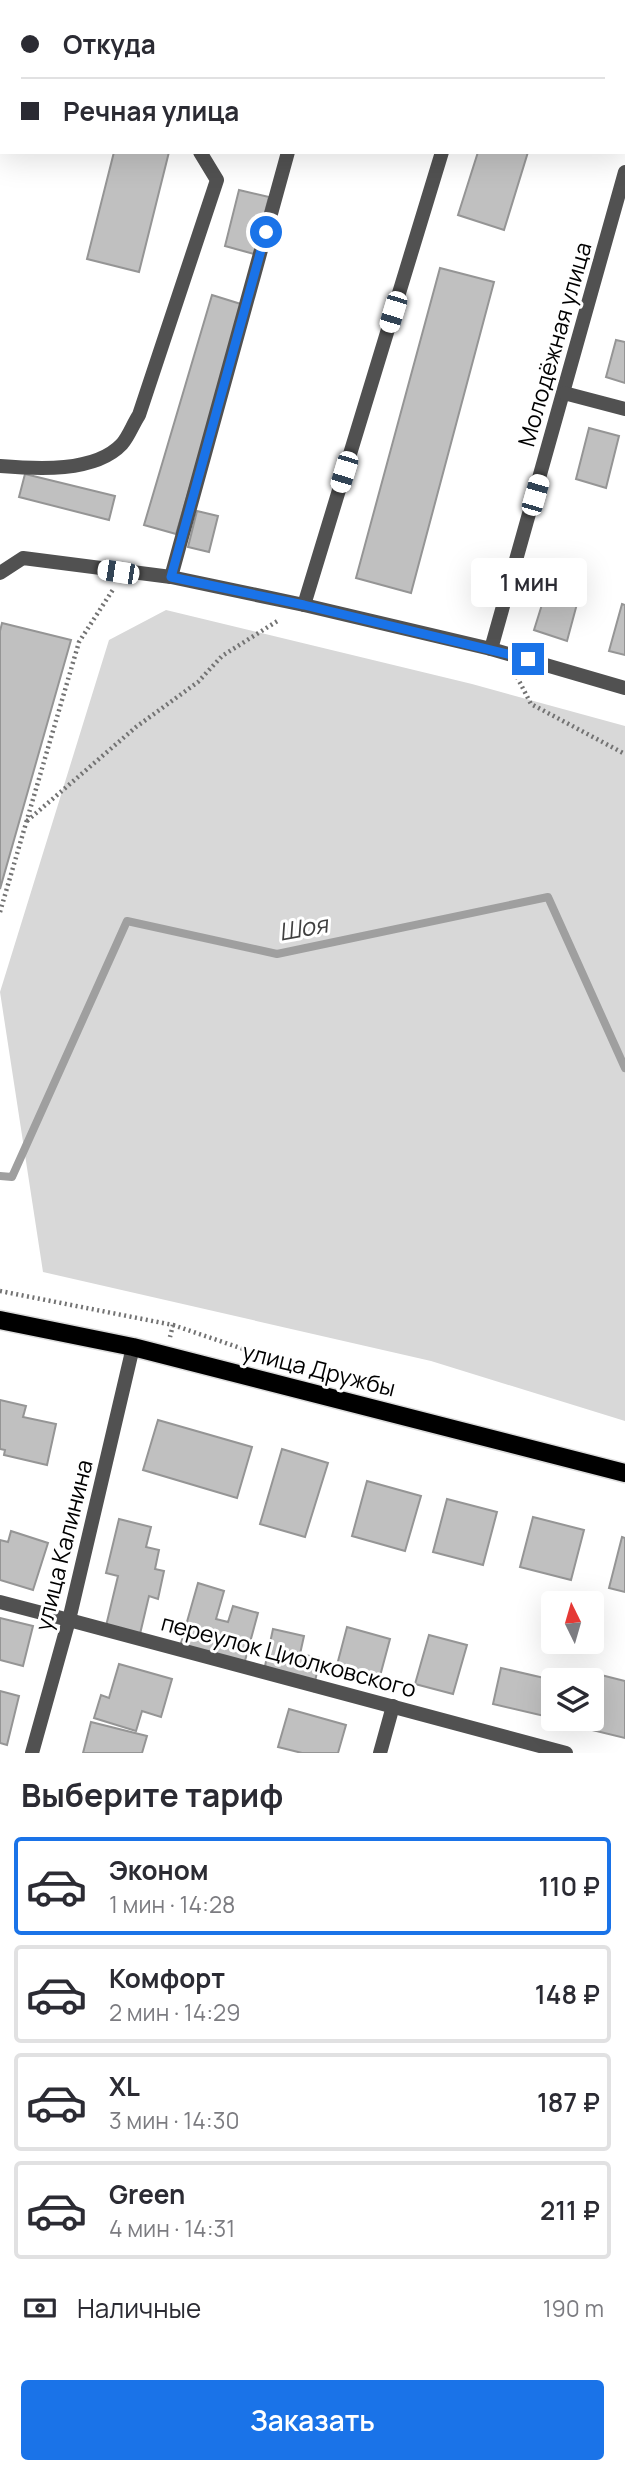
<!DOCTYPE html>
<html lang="ru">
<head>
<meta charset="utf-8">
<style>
	body { margin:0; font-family:Manrope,sans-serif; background:#f2f2f3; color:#2b2b33; height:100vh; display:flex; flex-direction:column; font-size:26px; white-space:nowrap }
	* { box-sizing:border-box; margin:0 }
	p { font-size:23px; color:#7c7c81 }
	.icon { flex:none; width:38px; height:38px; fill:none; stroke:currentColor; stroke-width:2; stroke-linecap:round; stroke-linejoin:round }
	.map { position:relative; height:1753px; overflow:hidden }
	.side { display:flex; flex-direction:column; background:#fff; flex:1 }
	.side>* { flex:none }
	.top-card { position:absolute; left:0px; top:0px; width:626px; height:154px; box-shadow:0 7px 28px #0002; display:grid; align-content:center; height:154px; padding:0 21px; background:#fff }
	.needle { width:46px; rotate:355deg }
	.buttons { position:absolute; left:541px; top:1591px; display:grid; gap:14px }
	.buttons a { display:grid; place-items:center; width:63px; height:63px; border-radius:7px; background:#fff; box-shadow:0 7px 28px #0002; font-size:35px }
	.end { position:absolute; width:32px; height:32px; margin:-16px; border:9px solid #1a73e8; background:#fff; box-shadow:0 0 0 4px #fff }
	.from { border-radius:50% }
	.bubble { position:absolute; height:49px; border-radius:7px; background:#fff; box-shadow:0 7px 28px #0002; font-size:23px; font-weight:600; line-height:49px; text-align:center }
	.car { position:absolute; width:21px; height:42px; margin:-21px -10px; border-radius:9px; box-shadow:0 0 5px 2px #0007; background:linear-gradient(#fff 24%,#345 0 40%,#fff 0 76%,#345 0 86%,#fff 0) }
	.top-card b { display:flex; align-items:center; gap:24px; height:66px; font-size:26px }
	.top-card b+b { border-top:2px solid #e1e1e2 }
	.top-card i { width:18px; height:18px; background:#2b2b33 }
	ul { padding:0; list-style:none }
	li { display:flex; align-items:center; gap:21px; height:98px; margin:0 14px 10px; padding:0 7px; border:4px solid #e1e1e2; border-radius:7px }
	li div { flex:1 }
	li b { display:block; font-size:26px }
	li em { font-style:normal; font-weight:600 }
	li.current { border-color:#1a73e8 }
	li>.icon { width:63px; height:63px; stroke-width:1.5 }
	h2 { padding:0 21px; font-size:32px; line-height:84px }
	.pay { display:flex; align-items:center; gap:18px; height:77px; padding:0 21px; font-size:26px }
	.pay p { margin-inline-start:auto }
	.action { display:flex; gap:14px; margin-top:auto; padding:14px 21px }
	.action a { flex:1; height:80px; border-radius:7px; background:#1a73e8; color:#fff; font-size:28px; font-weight:600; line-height:80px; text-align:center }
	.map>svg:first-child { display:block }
	.green { fill:#d8d8d8 }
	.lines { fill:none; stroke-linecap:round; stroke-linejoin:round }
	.stream { stroke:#9f9f9f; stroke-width:8 }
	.building { fill:#c0c0c0; stroke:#959595; stroke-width:2 }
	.primary-casing { stroke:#dbdbdb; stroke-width:21 }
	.path { stroke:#737373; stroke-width:4.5; stroke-dasharray:2 3.5; stroke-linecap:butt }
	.lane { stroke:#515151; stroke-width:14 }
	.street { stroke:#515151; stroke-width:14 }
	.primary { stroke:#000; stroke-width:18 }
	.route { stroke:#1a73e8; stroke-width:9 }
	.labels { text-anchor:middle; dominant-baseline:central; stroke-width:6; stroke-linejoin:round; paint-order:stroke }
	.street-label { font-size:23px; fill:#000; stroke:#fff }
	.water-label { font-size:24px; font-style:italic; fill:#404040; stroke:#fff }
</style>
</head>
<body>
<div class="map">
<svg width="625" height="1753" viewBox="0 0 625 1753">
	<rect width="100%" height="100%" fill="#fff"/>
	<polygon class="green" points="166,610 472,684 625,726 625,1421 431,1361 43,1272 0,992 109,640"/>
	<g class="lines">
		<polyline class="stream" points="0,1176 12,1177 127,921 277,954 548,897 625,1068"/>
	</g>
	<g class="building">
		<polygon points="114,152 169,152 139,272 87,259"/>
		<polygon points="478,152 528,152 504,230 458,215"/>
		<polygon points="239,190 269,197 254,254 225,246"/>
		<polygon points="440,268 494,282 411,593 356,578"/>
		<polygon points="212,295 244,305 176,534 144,525"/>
		<polygon points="616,340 625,342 625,383 606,377"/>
		<polygon points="589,428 619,436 606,488 576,479"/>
		<polygon points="25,474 115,496 109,520 19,497"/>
		<polygon points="197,511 218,516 209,552 188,547"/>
		<polygon points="550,579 581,589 567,641 534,630"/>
		<polygon points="622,604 625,605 625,655 609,651"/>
		<polygon points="2,623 71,640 0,889 0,631"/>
		<polygon points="0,1400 26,1406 23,1417 56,1424 47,1465 4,1455 5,1450 0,1449"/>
		<polygon points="158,1420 252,1447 237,1498 143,1470"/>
		<polygon points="282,1449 328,1463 305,1537 260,1524"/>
		<polygon points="367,1481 421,1496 405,1551 352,1536"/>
		<polygon points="447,1499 497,1512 483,1565 433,1552"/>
		<polygon points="533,1517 584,1530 571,1580 520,1567"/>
		<polygon points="119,1519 151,1527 146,1547 159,1550 155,1569 164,1571 158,1599 149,1596 140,1634 106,1626 118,1576 106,1573"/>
		<polygon points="11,1531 48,1543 33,1590 0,1580 0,1540 8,1542"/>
		<polygon points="622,1537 625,1538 625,1592 609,1588"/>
		<polygon points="198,1583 224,1591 216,1619 228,1622 233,1606 258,1613 243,1668 179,1650"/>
		<polygon points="0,1618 33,1626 23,1666 0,1660"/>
		<polygon points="347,1627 390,1639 380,1676 337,1665"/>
		<polygon points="273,1629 304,1636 300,1654 320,1658 313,1691 265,1666"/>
		<polygon points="429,1635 467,1645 453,1694 415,1684"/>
		<polygon points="119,1664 172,1679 161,1717 142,1711 136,1731 94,1718 101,1695 109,1698"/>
		<polygon points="501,1668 553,1680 553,1718 493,1704"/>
		<polygon points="601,1675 625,1681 625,1738 588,1729"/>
		<polygon points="0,1691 19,1696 7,1745 0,1743"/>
		<polygon points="289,1709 346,1725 338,1753 302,1753 278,1747"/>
		<polygon points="91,1722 147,1736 142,1753 83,1753"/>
	</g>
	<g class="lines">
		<g class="primary-casing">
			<polyline id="primary" points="0,1320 133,1347 625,1473"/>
		</g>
		<g class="path">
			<polyline points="191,2 191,0"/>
			<polyline points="517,677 531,704 625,754"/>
			<polyline points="27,821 136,727 198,682 222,656 279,620"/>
			<polyline points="0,912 79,642 114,588"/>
			<polyline points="0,1291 173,1325 170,1337"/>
			<polyline points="173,1325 258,1354"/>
		</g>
		<g class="lane">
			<polyline points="466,0 473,2"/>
			<polyline points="488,2 488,0"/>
			<polyline points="442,152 304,605 491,649"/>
			<path d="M0 466C36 469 95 473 122 444 129 436 133 424 139 415L217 180 200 152"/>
			<polyline points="0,573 23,558 171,577 304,605"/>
			<polyline points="0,1602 69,1620"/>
			<polyline points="380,1753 393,1706"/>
		</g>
		<g class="street">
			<polyline points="364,2 366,0"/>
			<polyline points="625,172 491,649 625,688"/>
			<polyline points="564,393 625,409"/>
			<polyline points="171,577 288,152"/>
			<polyline points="69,1620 566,1753"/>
			<polyline points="32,1753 69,1620 133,1347"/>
		</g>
		<use href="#primary" class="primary"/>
	</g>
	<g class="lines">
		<polyline class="route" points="266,232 171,577 304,605 528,659"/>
	</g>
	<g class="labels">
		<g class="street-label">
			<text transform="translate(554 344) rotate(-74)">Молодёжная улица</text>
			<text transform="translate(319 1369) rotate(14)">улица Дружбы</text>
			<text transform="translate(63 1545) rotate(-76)">улица Калинина</text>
			<text transform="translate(289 1655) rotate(15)">переулок Циолковского</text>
		</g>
		<g class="water-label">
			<text transform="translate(303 927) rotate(-10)">Шоя</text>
		</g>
	</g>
</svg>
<div class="buttons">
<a><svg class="needle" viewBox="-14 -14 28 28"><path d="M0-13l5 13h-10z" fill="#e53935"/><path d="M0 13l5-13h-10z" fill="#7c7c81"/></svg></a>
<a><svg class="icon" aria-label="layers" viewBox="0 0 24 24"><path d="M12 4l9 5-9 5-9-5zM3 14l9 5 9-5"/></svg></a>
</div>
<i class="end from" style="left:266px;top:232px"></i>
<i class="end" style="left:528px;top:659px"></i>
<div class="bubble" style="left:471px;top:558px;width:116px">1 мин</div>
<i class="car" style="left:393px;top:312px;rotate:197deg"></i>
<i class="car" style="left:344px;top:472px;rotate:197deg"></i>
<i class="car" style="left:535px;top:495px;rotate:16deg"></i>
<i class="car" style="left:118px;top:572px;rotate:279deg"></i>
<div class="top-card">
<b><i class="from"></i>Откуда</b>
<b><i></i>Речная улица</b>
</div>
</div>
<section class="side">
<h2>Выберите тариф</h2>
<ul>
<li class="current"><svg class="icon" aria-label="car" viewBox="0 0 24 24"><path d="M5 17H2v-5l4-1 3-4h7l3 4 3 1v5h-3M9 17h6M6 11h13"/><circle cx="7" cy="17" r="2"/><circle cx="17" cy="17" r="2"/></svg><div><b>Эконом</b><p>1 мин · 14:28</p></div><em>110 ₽</em></li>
<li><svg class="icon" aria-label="car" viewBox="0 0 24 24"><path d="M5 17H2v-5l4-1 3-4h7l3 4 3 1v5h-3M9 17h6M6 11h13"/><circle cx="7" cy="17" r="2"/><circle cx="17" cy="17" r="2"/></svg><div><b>Комфорт</b><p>2 мин · 14:29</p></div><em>148 ₽</em></li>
<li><svg class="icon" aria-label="car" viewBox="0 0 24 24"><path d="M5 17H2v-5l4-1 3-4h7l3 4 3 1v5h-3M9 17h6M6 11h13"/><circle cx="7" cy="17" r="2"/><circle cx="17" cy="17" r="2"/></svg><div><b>XL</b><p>3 мин · 14:30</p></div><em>187 ₽</em></li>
<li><svg class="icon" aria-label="car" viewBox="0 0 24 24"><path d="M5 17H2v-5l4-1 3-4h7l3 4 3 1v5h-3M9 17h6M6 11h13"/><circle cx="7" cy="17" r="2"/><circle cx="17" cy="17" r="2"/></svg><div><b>Green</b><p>4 мин · 14:31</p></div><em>211 ₽</em></li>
</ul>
<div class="pay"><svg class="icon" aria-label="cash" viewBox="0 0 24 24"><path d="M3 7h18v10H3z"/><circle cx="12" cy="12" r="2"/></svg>Наличные<p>190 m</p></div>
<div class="action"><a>Заказать</a></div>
</section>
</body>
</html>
